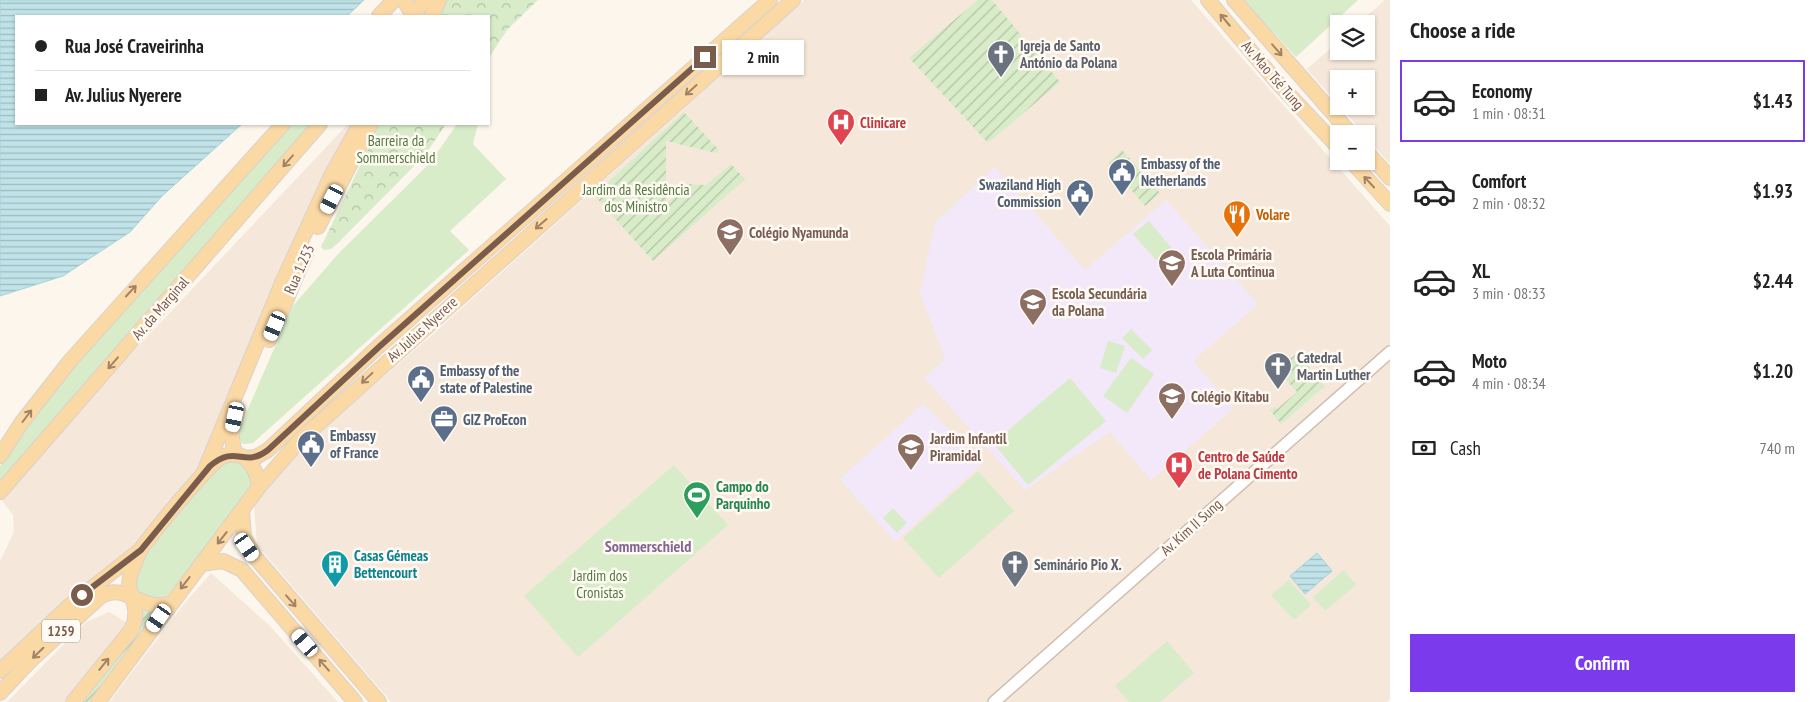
<!DOCTYPE html>
<html lang="en">
<head>
<meta charset="utf-8">
<style>
	body { margin:0; font-family:"PT Sans Narrow",sans-serif; background:#f2f2f2; color:#222; height:100vh; display:flex; flex-direction:column; font-size:19px; white-space:nowrap }
	* { box-sizing:border-box; margin:0 }
	p { font-size:16px; color:#767676 }
	.icon { flex:none; width:28px; height:28px; fill:none; stroke:currentColor; stroke-width:2; stroke-linecap:round; stroke-linejoin:round }
	.map { position:relative; flex:1; overflow:hidden }
	.drawer { display:flex; flex-direction:column; background:#fff; width:425px }
	.drawer>* { flex:none }
	.guide { position:absolute; left:15px; top:15px; width:475px; height:110px; border-radius:0px; box-shadow:0 1px 4px #0004; display:grid; align-content:center; height:110px; padding:0 20px; background:#fff }
	.fabs { position:absolute; left:1330px; top:15px; display:grid; gap:10px }
	.fabs a { display:grid; place-items:center; width:45px; height:45px; border-radius:0px; background:#fff; box-shadow:0 1px 4px #0004; font-size:25px }
	.end { position:absolute; width:22px; height:22px; margin:-11px; border:6px solid #7a5c4d; background:#fff; box-shadow:0 0 0 2px #fff }
	.from { border-radius:50% }
	.bubble { position:absolute; height:35px; border-radius:0px; background:#fff; box-shadow:0 1px 4px #0004; font-size:16px; font-weight:700; line-height:35px; text-align:center }
	.car { position:absolute; width:15px; height:30px; margin:-15px -8px; border-radius:6px; box-shadow:0 0 4px 1px #0007; background:linear-gradient(#fff 24%,#345 0 40%,#fff 0 76%,#345 0 86%,#fff 0) }
	.guide b { display:flex; align-items:center; gap:18px; height:48px; font-size:19px }
	.guide b+b { border-top:1px solid #e0e0e0 }
	.guide i { width:12px; height:12px; background:#222 }
	ul { padding:0; list-style:none }
	li { display:flex; align-items:center; gap:15px; height:82px; margin:0 10px 8px; padding:0 10px; border:2px solid transparent; border-radius:0px }
	li div { flex:1 }
	li b { display:block; font-size:19px }
	li em { font-style:normal; font-weight:700 }
	li.on { border-color:#7c3aed }
	li>.icon { width:45px; height:45px; stroke-width:1.5 }
	h2 { padding:0 20px; font-size:22px; line-height:60px }
	.pay { display:flex; align-items:center; gap:12px; height:55px; padding:0 20px; font-size:19px }
	.pay p { margin-inline-start:auto }
	.primary-button { display:flex; gap:10px; margin-top:auto; padding:10px 20px }
	.primary-button a { flex:1; height:58px; border-radius:0px; background:#7c3aed; color:#fff; font-size:20px; font-weight:700; line-height:58px; text-align:center }
	main { display:flex; flex:1; min-height:0 }
	.map>svg:first-child { display:block }
	.residential { fill:#f5e8da }
	.education { fill:#f3e8fa }
	.green { fill:#d8ecc9 }
	.forest { fill:url(#forest-crowns) }
	.garden { fill:url(#garden-furrows) }
	.water { fill:url(#water-rules); stroke:#a5d3da }
	.lines { fill:none; stroke-linecap:round; stroke-linejoin:round }
	.minor-casing { stroke:#d1beb0; stroke-width:14 }
	.major-casing { stroke:#dad1cd; stroke-width:16 }
	.minor { stroke:#fff; stroke-width:11 }
	.major { stroke:#fbd9a5; stroke-width:14 }
	.oneway { stroke:#a18267 }
	.route { stroke:#7a5c4d; stroke-width:6 }
	.labels { text-anchor:middle; dominant-baseline:central; stroke-width:5; stroke-linejoin:round; paint-order:stroke }
	.shield { fill:#fffaf3; stroke:#a28b7f; stroke-width:1 }
	.shield-label { font-size:14px; font-weight:bold; fill:#7a5c4d }
	.worship-label { font-size:15px; font-weight:bold; fill:#5b616d; stroke:#fffaf3; text-anchor:start }
	.street-label { font-size:15px; fill:#7a5c4d; stroke:#fffaf3 }
	.health-label { font-size:15px; font-weight:bold; fill:#be3a42; stroke:#fffaf3; text-anchor:start }
	.park-label { font-size:15px; fill:#537a41; stroke:#fffaf3 }
	.service-label { font-size:15px; font-weight:bold; fill:#4e5e75; stroke:#fffaf3; text-anchor:start }
	.food-label { font-size:15px; font-weight:bold; fill:#c56008; stroke:#fffaf3; text-anchor:start }
	.education-label { font-size:15px; font-weight:bold; fill:#785e54; stroke:#fffaf3; text-anchor:start }
	.leisure-label { font-size:15px; font-weight:bold; fill:#27864d; stroke:#fffaf3; text-anchor:start }
	.culture-label { font-size:15px; font-weight:bold; fill:#0d838f; stroke:#fffaf3; text-anchor:start }
	.neighbourhood-label { font-size:16px; font-weight:bold; fill:#846695; stroke:#fffaf3 }
</style>
</head>
<body>
<main>
<div class="map">
<svg width="1390" height="702" viewBox="0 0 1390 702">
	<defs>
		<pattern id="forest-crowns" width="20" height="18" patternUnits="userSpaceOnUse" patternTransform="scale(1.25)"><rect width="20" height="18" fill="#d8ecc9"/><path d="M2 6a3 3 0 1 1 6 0M12 15a3 3 0 1 1 6 0" fill="none" stroke="#b4c2a5"/></pattern>
		<pattern id="garden-furrows" width="10" height="10" patternUnits="userSpaceOnUse" patternTransform="scale(1.25)"><rect width="10" height="10" fill="#d8ecc9"/><path d="M-1 1l2-2M0 10L10 0M9 11l2-2" fill="none" stroke="#b4c2a5"/></pattern>
		<pattern id="water-rules" width="6" height="5" patternUnits="userSpaceOnUse" patternTransform="scale(1.25)"><rect width="6" height="5" fill="#bfe3e8"/><path d="M0 2.5h6" fill="none" stroke="#a0bbbe"/></pattern>
	</defs>
	<rect width="100%" height="100%" fill="#fdf6ec"/>
	<g class="residential">
		<polygon points="804,0 1191,0 1390,226 1390,699 1387,702 391,702 257,545 254,506 290,457 432,335"/>
		<polygon points="1385,0 1390,0 1390,164 1366,137 1366,134 1364,134 1340,106 1366,106 1366,79 1339,79 1339,105 1307,69 1339,41 1339,51 1366,51 1366,24 1358,24"/>
		<polygon points="348,124 356,124 200,470 137,549 0,667 0,561 14,532 13,515 0,498 93,394"/>
		<polygon points="211,573 270,626 338,702 109,702 184,604"/>
		<polygon points="109,612 129,624 67,702 7,702 86,622"/>
	</g>
	<g class="education">
		<polygon points="995,167 1085,270 1166,200 1258,304 1193,361 1234,408 1151,480 1110,432 1025,490 924,378 945,359 920,293 935,223"/>
		<polygon points="923,404 983,463 895,542 840,479"/>
	</g>
	<g class="green">
		<polygon points="1243,0 1358,0 1296,57"/>
		<polygon points="286,124 315,124 0,488 0,466 69,368"/>
		<polygon points="457,124 478,124 473,144 506,179 450,231 469,250 253,443 243,444 239,439 238,432 292,307 338,254 430,163"/>
		<polygon points="1149,221 1171,247 1156,260 1133,234"/>
		<polygon points="1131,329 1152,350 1143,359 1122,338"/>
		<polygon points="1108,341 1125,346 1116,373 1100,368"/>
		<polygon points="1131,358 1154,374 1127,413 1103,396"/>
		<polygon points="1070,378 1106,421 1028,485 993,443"/>
		<path d="M236 457 251 470 252 487 245 499 169 594C160 600 139 601 135 587 133 582 136 573 137 567L212 468Z"/>
		<polygon points="674,465 728,525 578,657 524,596"/>
		<polygon points="978,471 1014,511 939,578 903,538"/>
		<polygon points="893,508 907,523 897,533 883,518"/>
		<polygon points="1344,570 1356,585 1325,611 1313,597"/>
		<polygon points="1289,580 1311,605 1294,620 1271,595"/>
		<polygon points="1167,641 1194,673 1160,702 1129,702 1115,686"/>
	</g>
	<g class="forest">
		<polygon points="446,0 538,0 507,30 489,58 489,16 438,16"/>
		<polygon points="380,124 446,124 425,155 339,242 331,249 324,250 321,247"/>
	</g>
	<g class="garden">
		<polygon points="978,0 992,0 1060,82 988,143 909,58"/>
		<polygon points="684,112 719,150 716,153 666,141 666,204 689,184 706,185 731,164 745,179 653,261 594,195"/>
		<polygon points="1122,150 1160,193 1145,206 1108,163"/>
		<polygon points="1297,353 1325,386 1281,424 1270,410 1275,407 1277,409 1297,392 1281,374 1287,368 1284,364"/>
		<polygon points="142,606 161,609 92,702 80,702"/>
	</g>
	<g class="water">
		<polygon points="0,0 364,0 347,16 16,16 16,124 242,124 162,196 130,232 63,276 0,296"/>
		<polygon points="1317,553 1332,571 1305,594 1290,576"/>
	</g>
	<g class="lines">
		<g class="minor-casing">
			<polyline id="minor" points="994,702 1390,352"/>
		</g>
		<g class="major-casing">
			<g id="major">
				<polyline points="404,0 413,16"/>
				<polyline points="1208,0 1277,82 1339,148"/>
				<polyline points="1234,0 1351,134"/>
				<polyline points="379,16 394,0"/>
				<polyline points="411,16 426,0"/>
				<polyline points="432,16 439,0"/>
				<polyline points="1366,151 1390,178"/>
				<polyline points="1351,161 1390,204"/>
				<polyline points="318,227 371,124"/>
				<polyline points="269,340 306,254"/>
				<polyline points="235,455 231,433 238,410"/>
				<polyline points="0,456 22,422 70,361 283,124"/>
				<polyline points="247,458 256,457 268,450 379,346 770,0"/>
				<polyline points="204,472 282,283 331,176 360,124"/>
				<polyline points="0,492 320,124"/>
				<polyline points="242,511 244,537 255,557 379,702"/>
				<polyline points="201,564 223,561 242,570 355,702"/>
				<polyline points="0,671 69,606 139,551"/>
				<path d="M0 693 31 660 101 596C127 582 141 613 170 603"/>
				<path d="M73 702 132 629C143 602 122 594 132 570 135 564 137 556 141 549 151 535 209 463 222 457 244 446 257 468 259 487"/>
				<polyline points="98,702 259,487 299,441 793,0"/>
			</g>
		</g>
		<use href="#minor" class="minor"/>
		<use href="#major" class="major"/>
	</g>
	<defs><path id="oneway-shaft" d="M-6 0H5M1.5-3L5.5 0L1.5 3" fill="none" stroke-width="1.6" stroke-linecap="round" stroke-linejoin="round" transform="scale(1.25)"/></defs>
	<g class="oneway">
		<use href="#oneway-shaft" transform="translate(1225 20) rotate(-130)"/>
		<use href="#oneway-shaft" transform="translate(1277 50) rotate(49)"/>
		<use href="#oneway-shaft" transform="translate(691 90) rotate(138)"/>
		<use href="#oneway-shaft" transform="translate(288 161) rotate(131)"/>
		<use href="#oneway-shaft" transform="translate(1369 182) rotate(-133)"/>
		<use href="#oneway-shaft" transform="translate(541 224) rotate(139)"/>
		<use href="#oneway-shaft" transform="translate(131 291) rotate(-47)"/>
		<use href="#oneway-shaft" transform="translate(113 363) rotate(131)"/>
		<use href="#oneway-shaft" transform="translate(367 378) rotate(137)"/>
		<use href="#oneway-shaft" transform="translate(27 416) rotate(-53)"/>
		<use href="#oneway-shaft" transform="translate(222 538) rotate(128)"/>
		<use href="#oneway-shaft" transform="translate(185 583) rotate(128)"/>
		<use href="#oneway-shaft" transform="translate(291 601) rotate(49)"/>
		<use href="#oneway-shaft" transform="translate(38 653) rotate(136)"/>
		<use href="#oneway-shaft" transform="translate(104 664) rotate(-51)"/>
		<use href="#oneway-shaft" transform="translate(324 665) rotate(-131)"/>
	</g>
	<g class="lines">
		<path class="route" d="M82 595 141 550 210 466C237 443 243 469 268 450L380 346 705 57"/>
	</g>
	<defs>
		<g id="church-pin" transform="scale(1.4375)"><path d="M0 17L-7.5 6A9.5 9.5 0 1 1 7.5 6Z" fill="#6b7280" stroke="#fffaf3"/><path d="M-1.2-6h2.4v3.5h3.3v2.4h-3.3V6h-2.4V-.1h-3.3v-2.4h3.3Z" fill="#fff"/></g>
		<g id="hospital-pin" transform="scale(1.4375)"><path d="M0 17L-7.5 6A9.5 9.5 0 1 1 7.5 6Z" fill="#e0444e" stroke="#fffaf3"/><path d="M-5-5h3v3.5h4V-5h3V5h-3V1.5h-4V5h-3Z" fill="#fff"/></g>
		<g id="civic-pin" transform="scale(1.4375)"><path d="M0 17L-7.5 6A9.5 9.5 0 1 1 7.5 6Z" fill="#5c6f8a" stroke="#fffaf3"/><path d="M-.6-6.5H3V-4.5H.6V-3L4-1V1h2V6H-6V1h2V-1L-.6-3ZM-1.2 2.5V6h2.4V2.5Z" fill="#fff"/></g>
		<g id="restaurant-pin" transform="scale(1.4375)"><path d="M0 17L-7.5 6A9.5 9.5 0 1 1 7.5 6Z" fill="#e8710a" stroke="#fffaf3"/><path d="M-5-6h1v4h1v-4h1v4h1v-4h1v5L-1.5 .5V6h-2V.5L-5-1ZM5-6V6H3V1.5H1.5Q1.5-4 5-6Z" fill="#fff"/></g>
		<g id="school-pin" transform="scale(1.4375)"><path d="M0 17L-7.5 6A9.5 9.5 0 1 1 7.5 6Z" fill="#8d6e63" stroke="#fffaf3"/><path d="M0-5L7-2L0 1L-7-2ZM-4 1L0 2.5L4 1V4Q0 6-4 4Z" fill="#fff"/></g>
		<g id="office-pin" transform="scale(1.4375)"><path d="M0 17L-7.5 6A9.5 9.5 0 1 1 7.5 6Z" fill="#5c6f8a" stroke="#fffaf3"/><path d="M-6-3h4V-5.5h4V-3h4V5H-6ZM-1-4.5V-3h2v-1.5ZM-6 0V1H6V0Z" fill="#fff"/></g>
		<g id="stadium-pin" transform="scale(1.4375)"><path d="M0 17L-7.5 6A9.5 9.5 0 1 1 7.5 6Z" fill="#2e9e5b" stroke="#fffaf3"/><path d="M0-5a6.5 5 0 1 0 0 10a6.5 5 0 1 0 0-10ZM-3.5-1.8h7v3.6h-7Z" fill="#fff"/></g>
		<g id="building-pin" transform="scale(1.4375)"><path d="M0 17L-7.5 6A9.5 9.5 0 1 1 7.5 6Z" fill="#0f9aa8" stroke="#fffaf3"/><path d="M-4-6H4V6H1V3H-1V6H-4ZM-2.5-4.3h1.7v1.8h-1.7ZM.8-4.3h1.7v1.8H.8ZM-2.5-1h1.7V.8h-1.7ZM.8-1h1.7V.8H.8Z" fill="#fff"/></g>
	</defs>
	<g fill-rule="evenodd">
		<use href="#church-pin" x="1001" y="54"/>
		<use href="#hospital-pin" x="841" y="122"/>
		<use href="#civic-pin" x="1122" y="172"/>
		<use href="#civic-pin" x="1080" y="193"/>
		<use href="#restaurant-pin" x="1237" y="214"/>
		<use href="#school-pin" x="730" y="232"/>
		<use href="#school-pin" x="1172" y="263"/>
		<use href="#school-pin" x="1033" y="302"/>
		<use href="#church-pin" x="1278" y="366"/>
		<use href="#civic-pin" x="421" y="379"/>
		<use href="#school-pin" x="1172" y="396"/>
		<use href="#office-pin" x="444" y="419"/>
		<use href="#civic-pin" x="311" y="444"/>
		<use href="#school-pin" x="911" y="447"/>
		<use href="#hospital-pin" x="1179" y="465"/>
		<use href="#stadium-pin" x="697" y="495"/>
		<use href="#building-pin" x="335" y="564"/>
		<use href="#church-pin" x="1015" y="564"/>
	</g>
	<g class="labels">
		<rect class="shield" x="42" y="619.5" width="38" height="23" rx="4"/>
		<g class="shield-label">
			<text x="61" y="631">1259</text>
		</g>
		<g class="worship-label">
			<text x="1020" y="45">Igreja de Santo<tspan x="1020" dy="17">António da Polana</tspan></text>
			<text x="1297" y="357">Catedral<tspan x="1297" dy="17">Martin Luther</tspan></text>
			<text x="1034" y="564">Seminário Pio X.</text>
		</g>
		<g class="street-label">
			<text transform="translate(1273 75) rotate(49)">Av. Mao Tsé Tung</text>
			<text transform="translate(299 269) rotate(-66)">Rua 1.253</text>
			<text transform="translate(160 308) rotate(-49)">Av. da Marginal</text>
			<text transform="translate(422 329) rotate(-42)">Av. Julius Nyerere</text>
			<text transform="translate(1191 527) rotate(-42)">Av. Kim II Sung</text>
		</g>
		<g class="health-label">
			<text x="860" y="122">Clinicare</text>
			<text x="1198" y="456">Centro de Saúde<tspan x="1198" dy="17">de Polana Cimento</tspan></text>
		</g>
		<g class="park-label">
			<text x="396" y="140">Barreira da<tspan x="396" dy="17">Sommerschield</tspan></text>
			<text x="636" y="189">Jardim da Residência<tspan x="636" dy="17">dos Ministro</tspan></text>
			<text x="600" y="575">Jardim dos<tspan x="600" dy="17">Cronistas</tspan></text>
		</g>
		<g class="service-label">
			<text x="1141" y="163">Embassy of the<tspan x="1141" dy="17">Netherlands</tspan></text>
			<text x="1061" y="184" text-anchor="end">Swaziland High<tspan x="1061" dy="17">Commission</tspan></text>
			<text x="440" y="370">Embassy of the<tspan x="440" dy="17">state of Palestine</tspan></text>
			<text x="463" y="419">GIZ ProEcon</text>
			<text x="330" y="435">Embassy<tspan x="330" dy="17">of France</tspan></text>
		</g>
		<g class="food-label">
			<text x="1256" y="214">Volare</text>
		</g>
		<g class="education-label">
			<text x="749" y="232">Colégio Nyamunda</text>
			<text x="1191" y="254">Escola Primária<tspan x="1191" dy="17">A Luta Continua</tspan></text>
			<text x="1052" y="293">Escola Secundária<tspan x="1052" dy="17">da Polana</tspan></text>
			<text x="1191" y="396">Colégio Kitabu</text>
			<text x="930" y="438">Jardim Infantil<tspan x="930" dy="17">Piramidal</tspan></text>
		</g>
		<g class="leisure-label">
			<text x="716" y="486">Campo do<tspan x="716" dy="17">Parquinho</tspan></text>
		</g>
		<g class="culture-label">
			<text x="354" y="555">Casas Gémeas<tspan x="354" dy="17">Bettencourt</tspan></text>
		</g>
		<g class="neighbourhood-label">
			<text x="648" y="546">Sommerschield</text>
		</g>
	</g>
</svg>
<div class="fabs">
<a><svg class="icon" aria-label="layers" viewBox="0 0 24 24"><path d="M12 4l9 5-9 5-9-5zM3 14l9 5 9-5"/></svg></a>
<a>+</a>
<a>−</a>
</div>
<i class="end from" style="left:82px;top:595px"></i>
<i class="end" style="left:705px;top:57px"></i>
<div class="bubble" style="left:722px;top:40px;width:82px">2 min</div>
<i class="car" style="left:332px;top:199px;rotate:207deg"></i>
<i class="car" style="left:275px;top:326px;rotate:203deg"></i>
<i class="car" style="left:235px;top:417px;rotate:192deg"></i>
<i class="car" style="left:247px;top:547px;rotate:145deg"></i>
<i class="car" style="left:159px;top:618px;rotate:215deg"></i>
<i class="car" style="left:305px;top:643px;rotate:319deg"></i>
<div class="guide">
<b><i class="from"></i>Rua José Craveirinha</b>
<b><i></i>Av. Julius Nyerere</b>
</div>
</div>
<section class="drawer">
<h2>Choose a ride</h2>
<ul>
<li class="on"><svg class="icon" aria-label="car" viewBox="0 0 24 24"><path d="M5 17H2v-5l4-1 3-4h7l3 4 3 1v5h-3M9 17h6M6 11h13"/><circle cx="7" cy="17" r="2"/><circle cx="17" cy="17" r="2"/></svg><div><b>Economy</b><p>1 min · 08:31</p></div><em>$1.43</em></li>
<li><svg class="icon" aria-label="car" viewBox="0 0 24 24"><path d="M5 17H2v-5l4-1 3-4h7l3 4 3 1v5h-3M9 17h6M6 11h13"/><circle cx="7" cy="17" r="2"/><circle cx="17" cy="17" r="2"/></svg><div><b>Comfort</b><p>2 min · 08:32</p></div><em>$1.93</em></li>
<li><svg class="icon" aria-label="car" viewBox="0 0 24 24"><path d="M5 17H2v-5l4-1 3-4h7l3 4 3 1v5h-3M9 17h6M6 11h13"/><circle cx="7" cy="17" r="2"/><circle cx="17" cy="17" r="2"/></svg><div><b>XL</b><p>3 min · 08:33</p></div><em>$2.44</em></li>
<li><svg class="icon" aria-label="car" viewBox="0 0 24 24"><path d="M5 17H2v-5l4-1 3-4h7l3 4 3 1v5h-3M9 17h6M6 11h13"/><circle cx="7" cy="17" r="2"/><circle cx="17" cy="17" r="2"/></svg><div><b>Moto</b><p>4 min · 08:34</p></div><em>$1.20</em></li>
</ul>
<div class="pay"><svg class="icon" aria-label="cash" viewBox="0 0 24 24"><path d="M3 7h18v10H3z"/><circle cx="12" cy="12" r="2"/></svg>Cash<p>740 m</p></div>
<div class="primary-button"><a>Confirm</a></div>
</section>
</main>
</body>
</html>
